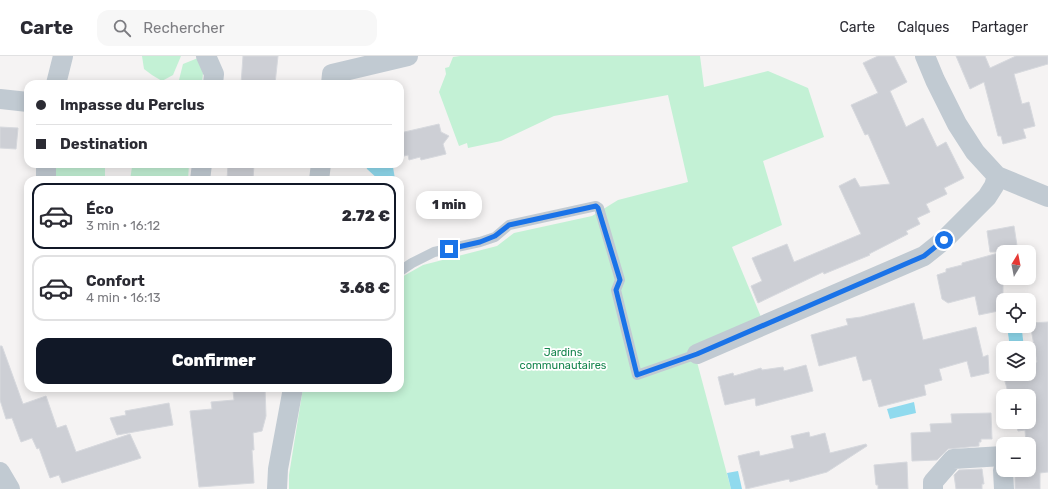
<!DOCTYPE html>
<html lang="fr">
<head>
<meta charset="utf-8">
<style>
	body { margin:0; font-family:Rubik,sans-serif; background:#f7f7f7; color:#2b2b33; height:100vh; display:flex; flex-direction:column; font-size:15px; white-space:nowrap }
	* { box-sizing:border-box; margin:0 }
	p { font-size:13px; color:#7c7c81 }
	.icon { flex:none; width:22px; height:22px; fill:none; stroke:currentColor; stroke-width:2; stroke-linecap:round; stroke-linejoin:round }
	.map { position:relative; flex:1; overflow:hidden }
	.panel { position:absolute; left:24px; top:120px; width:380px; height:216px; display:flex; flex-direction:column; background:#fff; border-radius:12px; box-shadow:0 2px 10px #0003 }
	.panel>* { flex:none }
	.guide { position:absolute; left:24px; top:24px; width:380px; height:88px; border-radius:12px; box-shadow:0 2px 10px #0003; display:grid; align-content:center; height:88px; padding:0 12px; background:#fff }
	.needle { width:26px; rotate:10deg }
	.buttons { position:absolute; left:996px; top:189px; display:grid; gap:8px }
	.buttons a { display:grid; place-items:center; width:40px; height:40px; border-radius:8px; background:#fff; box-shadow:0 2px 10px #0003; font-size:20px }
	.end { position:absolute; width:18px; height:18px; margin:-9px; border:5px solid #1a73e8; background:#fff; box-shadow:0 0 0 2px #fff }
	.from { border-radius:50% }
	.bubble { position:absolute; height:28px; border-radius:12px; background:#fff; box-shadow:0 2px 10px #0003; font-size:13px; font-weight:800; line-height:28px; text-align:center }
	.guide b { display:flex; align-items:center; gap:14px; height:38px; font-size:15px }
	.guide b+b { border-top:1px solid #e1e1e2 }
	.guide i { width:10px; height:10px; background:#2b2b33 }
	ul { padding:7px 0 0; list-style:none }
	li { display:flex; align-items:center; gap:12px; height:66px; margin:0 8px 6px; padding:0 4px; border:2px solid #e1e1e2; border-radius:12px }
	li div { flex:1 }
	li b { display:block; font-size:15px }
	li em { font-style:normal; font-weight:800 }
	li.on { border-color:#111827 }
	li>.icon { width:36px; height:36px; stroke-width:1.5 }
	.action { display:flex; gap:8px; margin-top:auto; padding:8px 12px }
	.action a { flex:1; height:46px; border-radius:12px; background:#111827; color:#fff; font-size:16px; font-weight:800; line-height:46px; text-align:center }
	header { display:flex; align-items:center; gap:24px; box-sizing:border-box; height:56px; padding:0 20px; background:#fff; border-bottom:1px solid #e1e1e2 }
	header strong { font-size:19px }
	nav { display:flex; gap:22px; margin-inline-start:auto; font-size:14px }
	.search { width:280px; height:36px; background:#f7f7f7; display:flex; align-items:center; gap:10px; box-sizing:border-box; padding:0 14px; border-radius:12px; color:#7c7c81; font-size:15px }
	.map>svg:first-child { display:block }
	.green { fill:#c3f1d5 }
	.water { fill:#90daee }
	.building { fill:#cdcfd5; stroke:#d7d9de }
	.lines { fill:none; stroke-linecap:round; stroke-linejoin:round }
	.lane { stroke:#c1cad2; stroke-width:10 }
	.street { stroke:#c1cad2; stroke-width:20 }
	.route { stroke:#1a73e8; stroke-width:5 }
	.labels { text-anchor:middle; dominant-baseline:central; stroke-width:3.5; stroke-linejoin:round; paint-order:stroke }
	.park-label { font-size:11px; fill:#17864f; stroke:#fff }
</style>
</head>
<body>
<header>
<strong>Carte</strong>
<div class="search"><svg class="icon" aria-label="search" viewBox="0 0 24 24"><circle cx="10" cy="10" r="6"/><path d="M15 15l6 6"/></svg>Rechercher</div>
<nav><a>Carte</a><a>Calques</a><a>Partager</a></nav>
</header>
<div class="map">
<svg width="1048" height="433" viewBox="0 0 1048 433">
	<rect width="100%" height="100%" fill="#f5f3f3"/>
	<g class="green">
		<polygon points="142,0 181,0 173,19 162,25 152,19 144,13"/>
		<polygon points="460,0 700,0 704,31 768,15 808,32 824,81 763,105 782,169 732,191 761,261 693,291 731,433 289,433 289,419 303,332 400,332 400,222 423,209 497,190 514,177 592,160 618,144 688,126 668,39 554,60 501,85 468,92 467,87 459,90 439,36 446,18 445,12 449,11 453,1"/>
		<polygon points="198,2 203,17 202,28 178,28 183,8"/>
		<polygon points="55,108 102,108 105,111 105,123 55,124"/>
		<polygon points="135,108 189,108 188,124 130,124 132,111"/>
	</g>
	<g class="water">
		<polygon points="367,108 382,108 387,112 393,111 395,123 379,124 367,113 366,109"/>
		<polygon points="1022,275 1024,292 1010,292 1008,277"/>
		<polygon points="914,346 916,357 890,363 887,353"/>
		<polygon points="738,415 742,433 731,433 727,417"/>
	</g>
	<g class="building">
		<polygon points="243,0 278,0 275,28 241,28"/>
		<polygon points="878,0 894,0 907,26 890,35 906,71 923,62 937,91 946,86 964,122 944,132 947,138 926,148 930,156 917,162 920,168 906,175 908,178 869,198 870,199 824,218 823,216 758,247 751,230 762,225 752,202 787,188 794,206 861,178 839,130 855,122 860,131 890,128 868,78 865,79 851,49 878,37 863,7"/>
		<polygon points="956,0 985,0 990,12 1016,0 1048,0 1048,8 1014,18 1022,48 1029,46 1035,70 1023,73 1026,82 1003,88 1001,80 998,80 984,26 970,33"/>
		<polygon points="439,68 441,76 449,80 443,88 446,98 421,104 420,101 409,104 408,99 400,101 400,77"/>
		<polygon points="0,71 18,72 16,93 0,92"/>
		<polygon points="228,108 254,108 253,124 227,124"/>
		<polygon points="1014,170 1018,196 1003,196 1003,254 979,259 975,240 948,247 942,243 937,219 946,216 946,213 962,209 962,207 1002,196 990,196 987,175"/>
		<polygon points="914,247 923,284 976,271 983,301 988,299 989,317 971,321 967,305 939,313 942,324 924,329 926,339 879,351 871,323 863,325 856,300 819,310 811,279 848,269 846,263 861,261"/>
		<polygon points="1048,266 1048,416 1040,417 1040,433 1015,433 1015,414 1029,414 1029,386 1026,386 1025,374 1018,375 1016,366 1029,366 1029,340 1009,340 1003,318 1029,318 1029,308 1037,306 1030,267"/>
		<polygon points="0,290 2,290 23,348 46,340 57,372 66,369 76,396 130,378 141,402 62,427 59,419 50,422 39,392 37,393 32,382 21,386 12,362 6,363 0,344"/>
		<polygon points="806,309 813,335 756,350 755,342 725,349 718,321 733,317 734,320 761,312 762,314 783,311 784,315"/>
		<polygon points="237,332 265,332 266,360 262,375 253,377 254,394 252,394 254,427 199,431 190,355 212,353 211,346 234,344 233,335 237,334"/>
		<polygon points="169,347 173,369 117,379 110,362 126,359 125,355"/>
		<polygon points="991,357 992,383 981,383 981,386 979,386 979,390 948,393 937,404 912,405 911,377 931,376 930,368 952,367 951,358"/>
		<polygon points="809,376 810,381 825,377 830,397 866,388 867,390 827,416 790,426 789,423 746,433 738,400 759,395 760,400 794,392 791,380"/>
		<polygon points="907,406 908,433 878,433 878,429 876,429 874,409"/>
		<polygon points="982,413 984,428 982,428 982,433 956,433 954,419 959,414"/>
	</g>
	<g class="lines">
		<polyline class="lane" points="400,215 412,207 434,196 480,186 495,181 509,169 596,150 599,152 620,224 616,234 637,319 697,298"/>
		<g class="street">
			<polyline points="206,0 214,18 213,28"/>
			<polyline points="925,0 935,24 957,68 975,96 997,120 1048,141"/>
			<polyline points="56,28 63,0"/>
			<polyline points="331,28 332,18 408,0"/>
			<polyline points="0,43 28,46"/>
			<polyline points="46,108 46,124"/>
			<polyline points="200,124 202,108"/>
			<polyline points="319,124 321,108"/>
			<polyline points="697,298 924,200 944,184 987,141 994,130 997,120"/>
			<polyline points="1003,414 1004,433"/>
			<polyline points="0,416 10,433"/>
			<polyline points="277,433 278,413 293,332"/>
			<polyline points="933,433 933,426 953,403 1003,400"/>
		</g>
	</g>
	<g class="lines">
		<polyline class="route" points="449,193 480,186 495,180 509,169 596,150 598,152 620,224 616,234 637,319 697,298 910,206 924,200 944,184"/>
	</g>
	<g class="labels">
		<g class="park-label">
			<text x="563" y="296">Jardins<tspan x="563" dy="13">communautaires</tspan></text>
		</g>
	</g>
</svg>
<div class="buttons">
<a><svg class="needle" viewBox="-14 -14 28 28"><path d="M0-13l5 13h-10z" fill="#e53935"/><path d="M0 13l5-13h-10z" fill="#7c7c81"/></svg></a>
<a><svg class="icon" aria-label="locate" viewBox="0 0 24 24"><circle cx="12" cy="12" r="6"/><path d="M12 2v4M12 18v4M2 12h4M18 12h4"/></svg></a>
<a><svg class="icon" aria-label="layers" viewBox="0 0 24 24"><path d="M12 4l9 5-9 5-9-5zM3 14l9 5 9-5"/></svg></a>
<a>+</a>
<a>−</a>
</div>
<i class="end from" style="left:944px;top:184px"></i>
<i class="end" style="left:449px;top:193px"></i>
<div class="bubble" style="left:416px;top:135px;width:66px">1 min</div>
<div class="guide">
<b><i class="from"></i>Impasse du Perclus</b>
<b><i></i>Destination</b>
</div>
<section class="panel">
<ul>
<li class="on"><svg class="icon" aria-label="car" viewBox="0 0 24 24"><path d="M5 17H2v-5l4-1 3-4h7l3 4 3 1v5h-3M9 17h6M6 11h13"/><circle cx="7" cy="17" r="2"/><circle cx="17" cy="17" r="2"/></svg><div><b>Éco</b><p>3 min · 16:12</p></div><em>2.72 €</em></li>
<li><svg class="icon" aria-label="car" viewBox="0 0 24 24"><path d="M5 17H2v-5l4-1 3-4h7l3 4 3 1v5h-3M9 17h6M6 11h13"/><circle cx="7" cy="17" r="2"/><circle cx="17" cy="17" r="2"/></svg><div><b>Confort</b><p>4 min · 16:13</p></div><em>3.68 €</em></li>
</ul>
<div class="action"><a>Confirmer</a></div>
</section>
</div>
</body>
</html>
